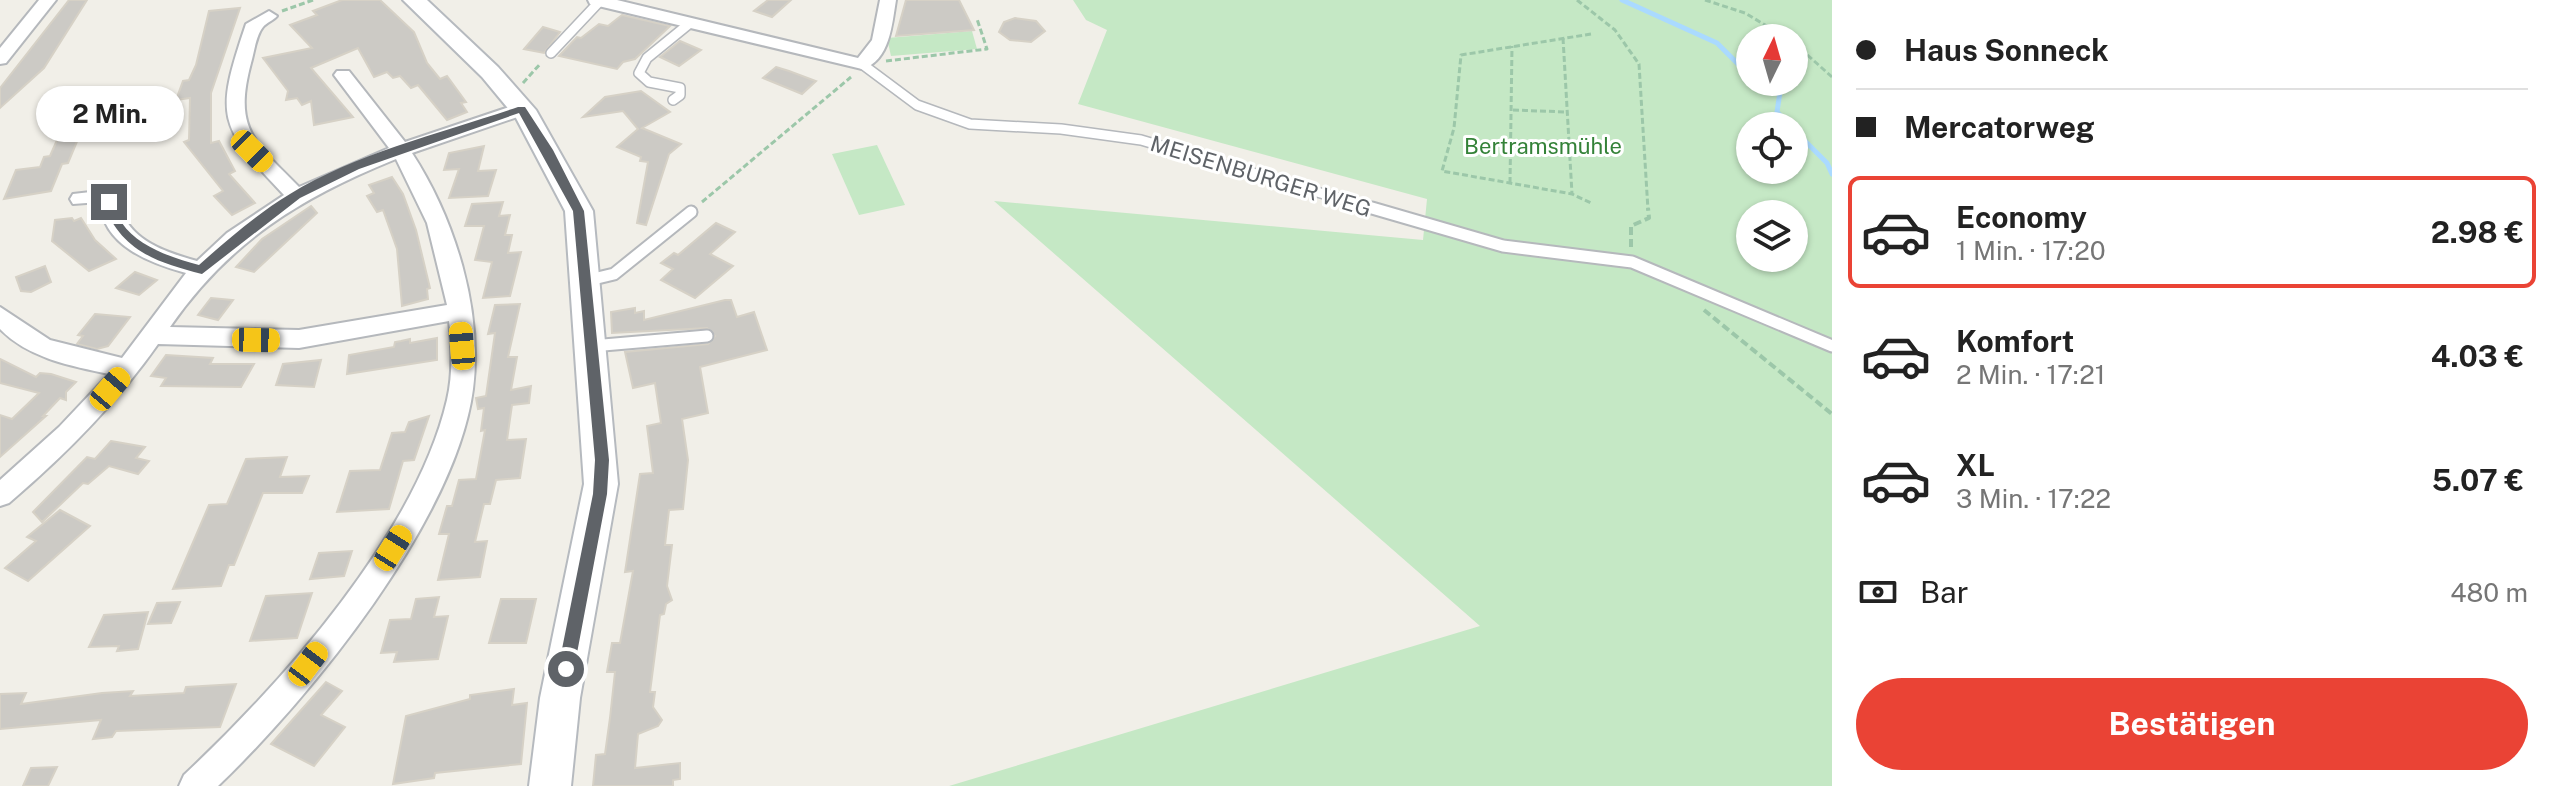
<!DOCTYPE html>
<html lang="de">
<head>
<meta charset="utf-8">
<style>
	body { margin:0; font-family:"Public Sans",sans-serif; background:#f2f2f2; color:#222; height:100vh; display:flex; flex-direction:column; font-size:30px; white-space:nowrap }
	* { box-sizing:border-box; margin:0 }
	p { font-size:26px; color:#767676 }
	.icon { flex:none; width:44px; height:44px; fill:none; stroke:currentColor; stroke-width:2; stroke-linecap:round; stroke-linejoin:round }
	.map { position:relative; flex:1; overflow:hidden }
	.panel { display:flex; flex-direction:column; background:#fff; width:720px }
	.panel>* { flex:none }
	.hud { display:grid; align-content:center; height:176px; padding:0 24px; background:#fff }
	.needle { width:52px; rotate:5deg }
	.controls { position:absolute; left:1736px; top:24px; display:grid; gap:16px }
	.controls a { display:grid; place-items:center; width:72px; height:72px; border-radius:50%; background:#fff; box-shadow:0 2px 6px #0004; font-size:40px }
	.end { position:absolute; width:36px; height:36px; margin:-18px; border:10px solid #5f6368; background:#fff; box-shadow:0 0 0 4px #fff }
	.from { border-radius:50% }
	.bubble { position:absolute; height:56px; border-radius:28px; background:#fff; box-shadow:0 2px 6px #0004; font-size:26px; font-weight:700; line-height:56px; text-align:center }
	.car { position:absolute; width:24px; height:48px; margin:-24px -12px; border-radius:10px; box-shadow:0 0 6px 2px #0007; background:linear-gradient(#f5c518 24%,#345 0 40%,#f5c518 0 76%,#345 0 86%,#f5c518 0) }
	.hud b { display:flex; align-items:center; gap:28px; height:76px; font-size:30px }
	.hud b+b { border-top:2px solid #e0e0e0 }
	.hud i { width:20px; height:20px; background:#222 }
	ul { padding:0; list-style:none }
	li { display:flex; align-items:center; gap:24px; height:112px; margin:0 16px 12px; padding:0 8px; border:4px solid transparent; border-radius:12px }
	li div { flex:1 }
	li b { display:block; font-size:30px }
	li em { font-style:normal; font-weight:700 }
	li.current { border-color:#ea4335 }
	li>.icon { width:72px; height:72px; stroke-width:1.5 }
	.pay { display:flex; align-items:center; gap:20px; height:88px; padding:0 24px; font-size:30px }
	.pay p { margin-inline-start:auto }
	.button { display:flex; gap:16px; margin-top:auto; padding:16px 24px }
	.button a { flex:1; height:92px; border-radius:48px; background:#ea4335; color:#fff; font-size:32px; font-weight:700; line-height:92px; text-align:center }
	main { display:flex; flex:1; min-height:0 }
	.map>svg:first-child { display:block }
	.green { fill:#c5e8c5; fill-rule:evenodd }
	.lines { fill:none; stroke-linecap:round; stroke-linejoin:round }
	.stream { stroke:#aadaff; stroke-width:5 }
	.building { fill:#cccac5; stroke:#d6d1c6; stroke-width:2 }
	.service-far1-casing { stroke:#b5b8bc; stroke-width:12 }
	.service-casing { stroke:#b5b8bc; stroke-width:15 }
	.minor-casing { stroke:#b5b8bc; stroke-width:4 }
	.secondary-casing { stroke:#b6babf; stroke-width:4 }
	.path-far1 { stroke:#9cc7a9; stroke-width:3; stroke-dasharray:6 3; stroke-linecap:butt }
	.path { stroke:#9cc7a9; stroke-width:4; stroke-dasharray:8 4; stroke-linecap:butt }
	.service-far1 { stroke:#fff; stroke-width:9 }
	.service { stroke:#fff; stroke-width:11 }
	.minor { fill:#fff; fill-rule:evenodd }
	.secondary { fill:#fff; fill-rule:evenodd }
	.route { fill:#5f6368 }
	.labels { text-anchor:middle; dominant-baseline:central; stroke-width:6; stroke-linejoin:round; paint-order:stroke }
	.park-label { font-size:22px; fill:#348238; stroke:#fff }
	.street-label { font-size:22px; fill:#5f6368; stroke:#fff }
</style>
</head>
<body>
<main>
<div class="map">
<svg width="1832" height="786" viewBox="0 0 1832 786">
	<rect width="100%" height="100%" fill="#f1efe8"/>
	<g class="green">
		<path d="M1073 0H1832V786H949L1480 626 994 201 1423 240 1427 199 1078 104 1107 30 1086 20ZM1750 38H1794V82H1750ZM1750 126H1794V170H1750ZM1750 214H1794V258H1750Z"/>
		<polygon points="972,31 977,49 891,56 887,38"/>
		<polygon points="877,145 905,205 859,215 832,154"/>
	</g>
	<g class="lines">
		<g class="stream">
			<polyline points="1622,0 1717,43 1750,76"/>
			<polyline points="1760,82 1780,92 1777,112 1790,126"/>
			<polyline points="1794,130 1827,163 1832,174"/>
		</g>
	</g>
	<g class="building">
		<polygon points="69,0 87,0 44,68 0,108 0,88"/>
		<polygon points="342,0 380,0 414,32 427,63 440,79 447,76 466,102 461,103 467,112 447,120 418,85 411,88 400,76 393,78 387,72 374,77 358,48 311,68 353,117 314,125 311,101 302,105 297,98 286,100 288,91 263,58 312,48 290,25 317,15 313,11"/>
		<polygon points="768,0 791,0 772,17 754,11"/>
		<polygon points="906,0 959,0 974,30 896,36"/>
		<polygon points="240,8 211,93 211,143 219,141 235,171 229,174 255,203 232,215 214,196 223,191 184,142 189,140 190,98 176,100 183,81 189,80 196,65 209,11"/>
		<polygon points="622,15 670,26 635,59 623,62 617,69 559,56 577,37 581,38 599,24 608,26"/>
		<polygon points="1015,18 1036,21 1045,31 1031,42 1010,40 999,32 1004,22"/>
		<polygon points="543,27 560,32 544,53 524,49"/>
		<polygon points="680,41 701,50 679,66 660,57"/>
		<polygon points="776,67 789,71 816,81 802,94 763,78"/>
		<polygon points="641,91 670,112 642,128 681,144 669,154 646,225 637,223 648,162 640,161 641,157 617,147 638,129 623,111 583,117 605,97"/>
		<polygon points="93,103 68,163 62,164 51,191 4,199 16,170 40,167 44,157 50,156 72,106"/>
		<polygon points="153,117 148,135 129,138 134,121"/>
		<polygon points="484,146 478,171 496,170 488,196 449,198 459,169 444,170 449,153"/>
		<polygon points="392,177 403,194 416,230 430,288 427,289 428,299 402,306 397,249 383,210 377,212 367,196 374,193 369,185"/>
		<polygon points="503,202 499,216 510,215 505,235 512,235 508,253 521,252 510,296 483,298 492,262 475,260 484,226 465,226 472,204"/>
		<polygon points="311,206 317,213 254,272 236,267 262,239"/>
		<polygon points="72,218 74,221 81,218 95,240 116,259 89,271 52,241 55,220"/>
		<polygon points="716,223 735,232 710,254 733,266 695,298 661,280 673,269 661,263 674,253 678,255"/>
		<polygon points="45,266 51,282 31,292 21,291 16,277"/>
		<polygon points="135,272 157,280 139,295 116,288"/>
		<polygon points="211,298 233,300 218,320 198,315"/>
		<polygon points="725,300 731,300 737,317 754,312 767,350 700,367 708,413 682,419 688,460 683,509 669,510 665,545 672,545 667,586 672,600 666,604 664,614 660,615 650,692 655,692 653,707 662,720 658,726 638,734 635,768 680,763 680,779 673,780 673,786 593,786 596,755 605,754 610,718 615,672 607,672 612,643 620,643 633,571 625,572 640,474 653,473 647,426 661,423 655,383 633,388 625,352 708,344 715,336 707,328 612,333 611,312 635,308 635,313 644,311 644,320"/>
		<polygon points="520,304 508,357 517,357 511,390 531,386 529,403 512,405 507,440 526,439 520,478 496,480 490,504 484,504 475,542 487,541 480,577 438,580 449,534 439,534 447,506 452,506 459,480 476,479 485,430 481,431 484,408 478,409 476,398 486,396 495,333 488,334 495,305"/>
		<polygon points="95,314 130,317 108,346 97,349 77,344 83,336 78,335"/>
		<polygon points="437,338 437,360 347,374 349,355 394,347 395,342 401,341 410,339 410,343"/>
		<polygon points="166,355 213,358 210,364 254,364 241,387 161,386 166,378 151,376"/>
		<polygon points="0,359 36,377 40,373 51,374 76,382 66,392 66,400 60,398 43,416 46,416 0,457 0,415 12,419 39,393 0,383"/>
		<polygon points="321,360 314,387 276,385 283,364"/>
		<polygon points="429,416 414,460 403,461 389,509 337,512 350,471 380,470 392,433 405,432 409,422"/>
		<polygon points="111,441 145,447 136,458 149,461 138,474 109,466 88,484 83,483 42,522 33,512 87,457 95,459"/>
		<polygon points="287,457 280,477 309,476 302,493 263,493 234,565 229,565 221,586 173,589 209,505 227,504 246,459"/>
		<polygon points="60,510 90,526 28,581 5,568 36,541 27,537"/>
		<polygon points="352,551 344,576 310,579 319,553"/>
		<polygon points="312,593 297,638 250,641 266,596"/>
		<polygon points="439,597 434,617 448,616 438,659 394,662 397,652 381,653 390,620 411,619 416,599"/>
		<polygon points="501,599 536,599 526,643 489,643"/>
		<polygon points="180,602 171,623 148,624 157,603"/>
		<polygon points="148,612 138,649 117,651 119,646 89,647 104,615"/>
		<polygon points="326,682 342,691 321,715 345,727 314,766 271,744"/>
		<polygon points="236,684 220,727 116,731 112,737 93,739 101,720 0,729 0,694 26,693 21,704 102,693 133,691 130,696 184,693 186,687"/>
		<polygon points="514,689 512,705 527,703 521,764 435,773 434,778 393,784 406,716 470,699 470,695"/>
		<polygon points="57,767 48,786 23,786 31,768"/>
	</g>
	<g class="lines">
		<g class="service-far1-casing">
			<g id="service-far1">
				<polyline points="551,53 600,1"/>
				<polyline points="862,64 917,105 970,124 1061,129 1141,140 1378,210"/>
				<polyline points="673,100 680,95 680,88 649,82 639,73 647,58 690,23"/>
			</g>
		</g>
		<g class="service-casing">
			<g id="service">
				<polyline points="1372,208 1503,246 1632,262 1832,346"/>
				<polyline points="585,281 614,274 691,212"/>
				<polyline points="592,346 707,336"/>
			</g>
		</g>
		<g class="minor-casing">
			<g id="minor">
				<polygon points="39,0 56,0 6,63 0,64 0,48"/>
				<path d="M588 0H617L858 58 872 40 880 0H896C892 24 890 61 862 69L590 4Z"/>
				<path d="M269 11 277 16C274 20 266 23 263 27 256 35 254 53 251 63 233 130 255 142 299 187L389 148 334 75 337 71H349L405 142 515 105 522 103 531 109 529 113 412 153C455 219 483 310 473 389 456 519 311 697 218 786H179L184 775C282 683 416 533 447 400 453 375 452 347 449 321L299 348 158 344C116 404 65 455 9 503L0 506V480L59 427 109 374C71 366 28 358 0 329V307L50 340 122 358 186 273C150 263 103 246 100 202L73 204 70 199 73 194 117 189C122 199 120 210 126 220 139 244 172 254 197 261L227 233 284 195C217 125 215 116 246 24ZM396 159 427 223 447 305 299 330 170 327C230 241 300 198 396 159Z"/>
			</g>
		</g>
		<g class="secondary-casing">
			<polygon id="secondary" points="403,0 427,0 498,67 536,110 593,211 618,484 580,698 571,786 529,786 540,698 584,484 565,211 516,118 482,77"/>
		</g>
		<g class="path-far1">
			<polyline points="1577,0 1615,30 1639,64 1648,210"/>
			<polyline points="1705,0 1745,13 1787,38"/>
			<polyline points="282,11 313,0"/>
			<polyline points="1591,34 1461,55 1454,128 1442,171 1572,194 1591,203"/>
			<polyline points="1563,38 1572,194"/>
			<polyline points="1794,43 1832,77"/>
			<polyline points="886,61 987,49 977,19"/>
			<polyline points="523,83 541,63"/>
			<polyline points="1513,110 1566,112"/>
			<polyline points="1510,183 1512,46"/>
			<polyline points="702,202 851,77"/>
		</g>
		<g class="path">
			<polyline points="1631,247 1631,226 1649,218 1648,208"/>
			<polyline points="1704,310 1832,414"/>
		</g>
		<use href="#service-far1" class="service-far1"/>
		<use href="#service" class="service"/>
		<use href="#minor" class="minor"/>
		<use href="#secondary" class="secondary"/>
	</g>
	<path class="route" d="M518 107H525L553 150 584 211 609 460 607 494 574 669 566 676 558 669 593 494 595 460 573 211 519 113 359 169 300 198 202 274C155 262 120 250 103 202L113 199C116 206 118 216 122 223 138 247 173 258 199 265 228 239 257 214 290 194 356 153 445 132 518 107Z"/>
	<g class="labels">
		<g class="park-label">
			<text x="1543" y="146">Bertramsmühle</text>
		</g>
		<g class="street-label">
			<text transform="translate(1261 176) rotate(17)">MEISENBURGER WEG</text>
		</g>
	</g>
</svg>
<div class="controls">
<a><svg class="needle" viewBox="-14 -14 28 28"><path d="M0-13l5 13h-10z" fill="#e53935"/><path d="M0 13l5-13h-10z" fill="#767676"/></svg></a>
<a><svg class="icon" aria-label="locate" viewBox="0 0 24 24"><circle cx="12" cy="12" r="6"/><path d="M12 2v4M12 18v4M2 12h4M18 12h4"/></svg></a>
<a><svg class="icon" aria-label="layers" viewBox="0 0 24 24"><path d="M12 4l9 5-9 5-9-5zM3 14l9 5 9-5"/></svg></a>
</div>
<i class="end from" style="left:566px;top:669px"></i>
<i class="end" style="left:109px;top:202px"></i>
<div class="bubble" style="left:36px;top:86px;width:148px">2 Min.</div>
<i class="car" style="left:252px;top:151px;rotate:135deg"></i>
<i class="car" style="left:256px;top:340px;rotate:91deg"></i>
<i class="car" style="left:462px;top:346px;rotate:355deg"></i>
<i class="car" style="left:110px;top:389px;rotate:40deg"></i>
<i class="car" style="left:393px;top:548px;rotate:32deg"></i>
<i class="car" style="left:308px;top:664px;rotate:37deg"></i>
</div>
<section class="panel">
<div class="hud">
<b><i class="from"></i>Haus Sonneck</b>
<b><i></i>Mercatorweg</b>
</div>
<ul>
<li class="current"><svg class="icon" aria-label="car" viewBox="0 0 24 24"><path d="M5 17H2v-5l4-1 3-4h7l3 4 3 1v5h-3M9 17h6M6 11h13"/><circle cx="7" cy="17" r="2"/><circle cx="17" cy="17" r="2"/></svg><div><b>Economy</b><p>1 Min. · 17:20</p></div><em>2.98 €</em></li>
<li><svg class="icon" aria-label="car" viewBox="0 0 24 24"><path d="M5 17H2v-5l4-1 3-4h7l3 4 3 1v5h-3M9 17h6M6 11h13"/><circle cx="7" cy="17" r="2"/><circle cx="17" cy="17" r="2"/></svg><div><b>Komfort</b><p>2 Min. · 17:21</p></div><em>4.03 €</em></li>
<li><svg class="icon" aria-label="car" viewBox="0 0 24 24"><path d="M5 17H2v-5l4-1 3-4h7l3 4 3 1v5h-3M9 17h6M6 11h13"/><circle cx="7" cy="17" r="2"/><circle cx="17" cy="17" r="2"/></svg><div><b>XL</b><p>3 Min. · 17:22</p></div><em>5.07 €</em></li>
</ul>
<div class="pay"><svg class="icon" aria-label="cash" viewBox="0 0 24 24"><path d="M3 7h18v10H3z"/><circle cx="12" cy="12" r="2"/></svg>Bar<p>480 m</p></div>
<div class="button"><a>Bestätigen</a></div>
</section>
</main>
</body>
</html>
